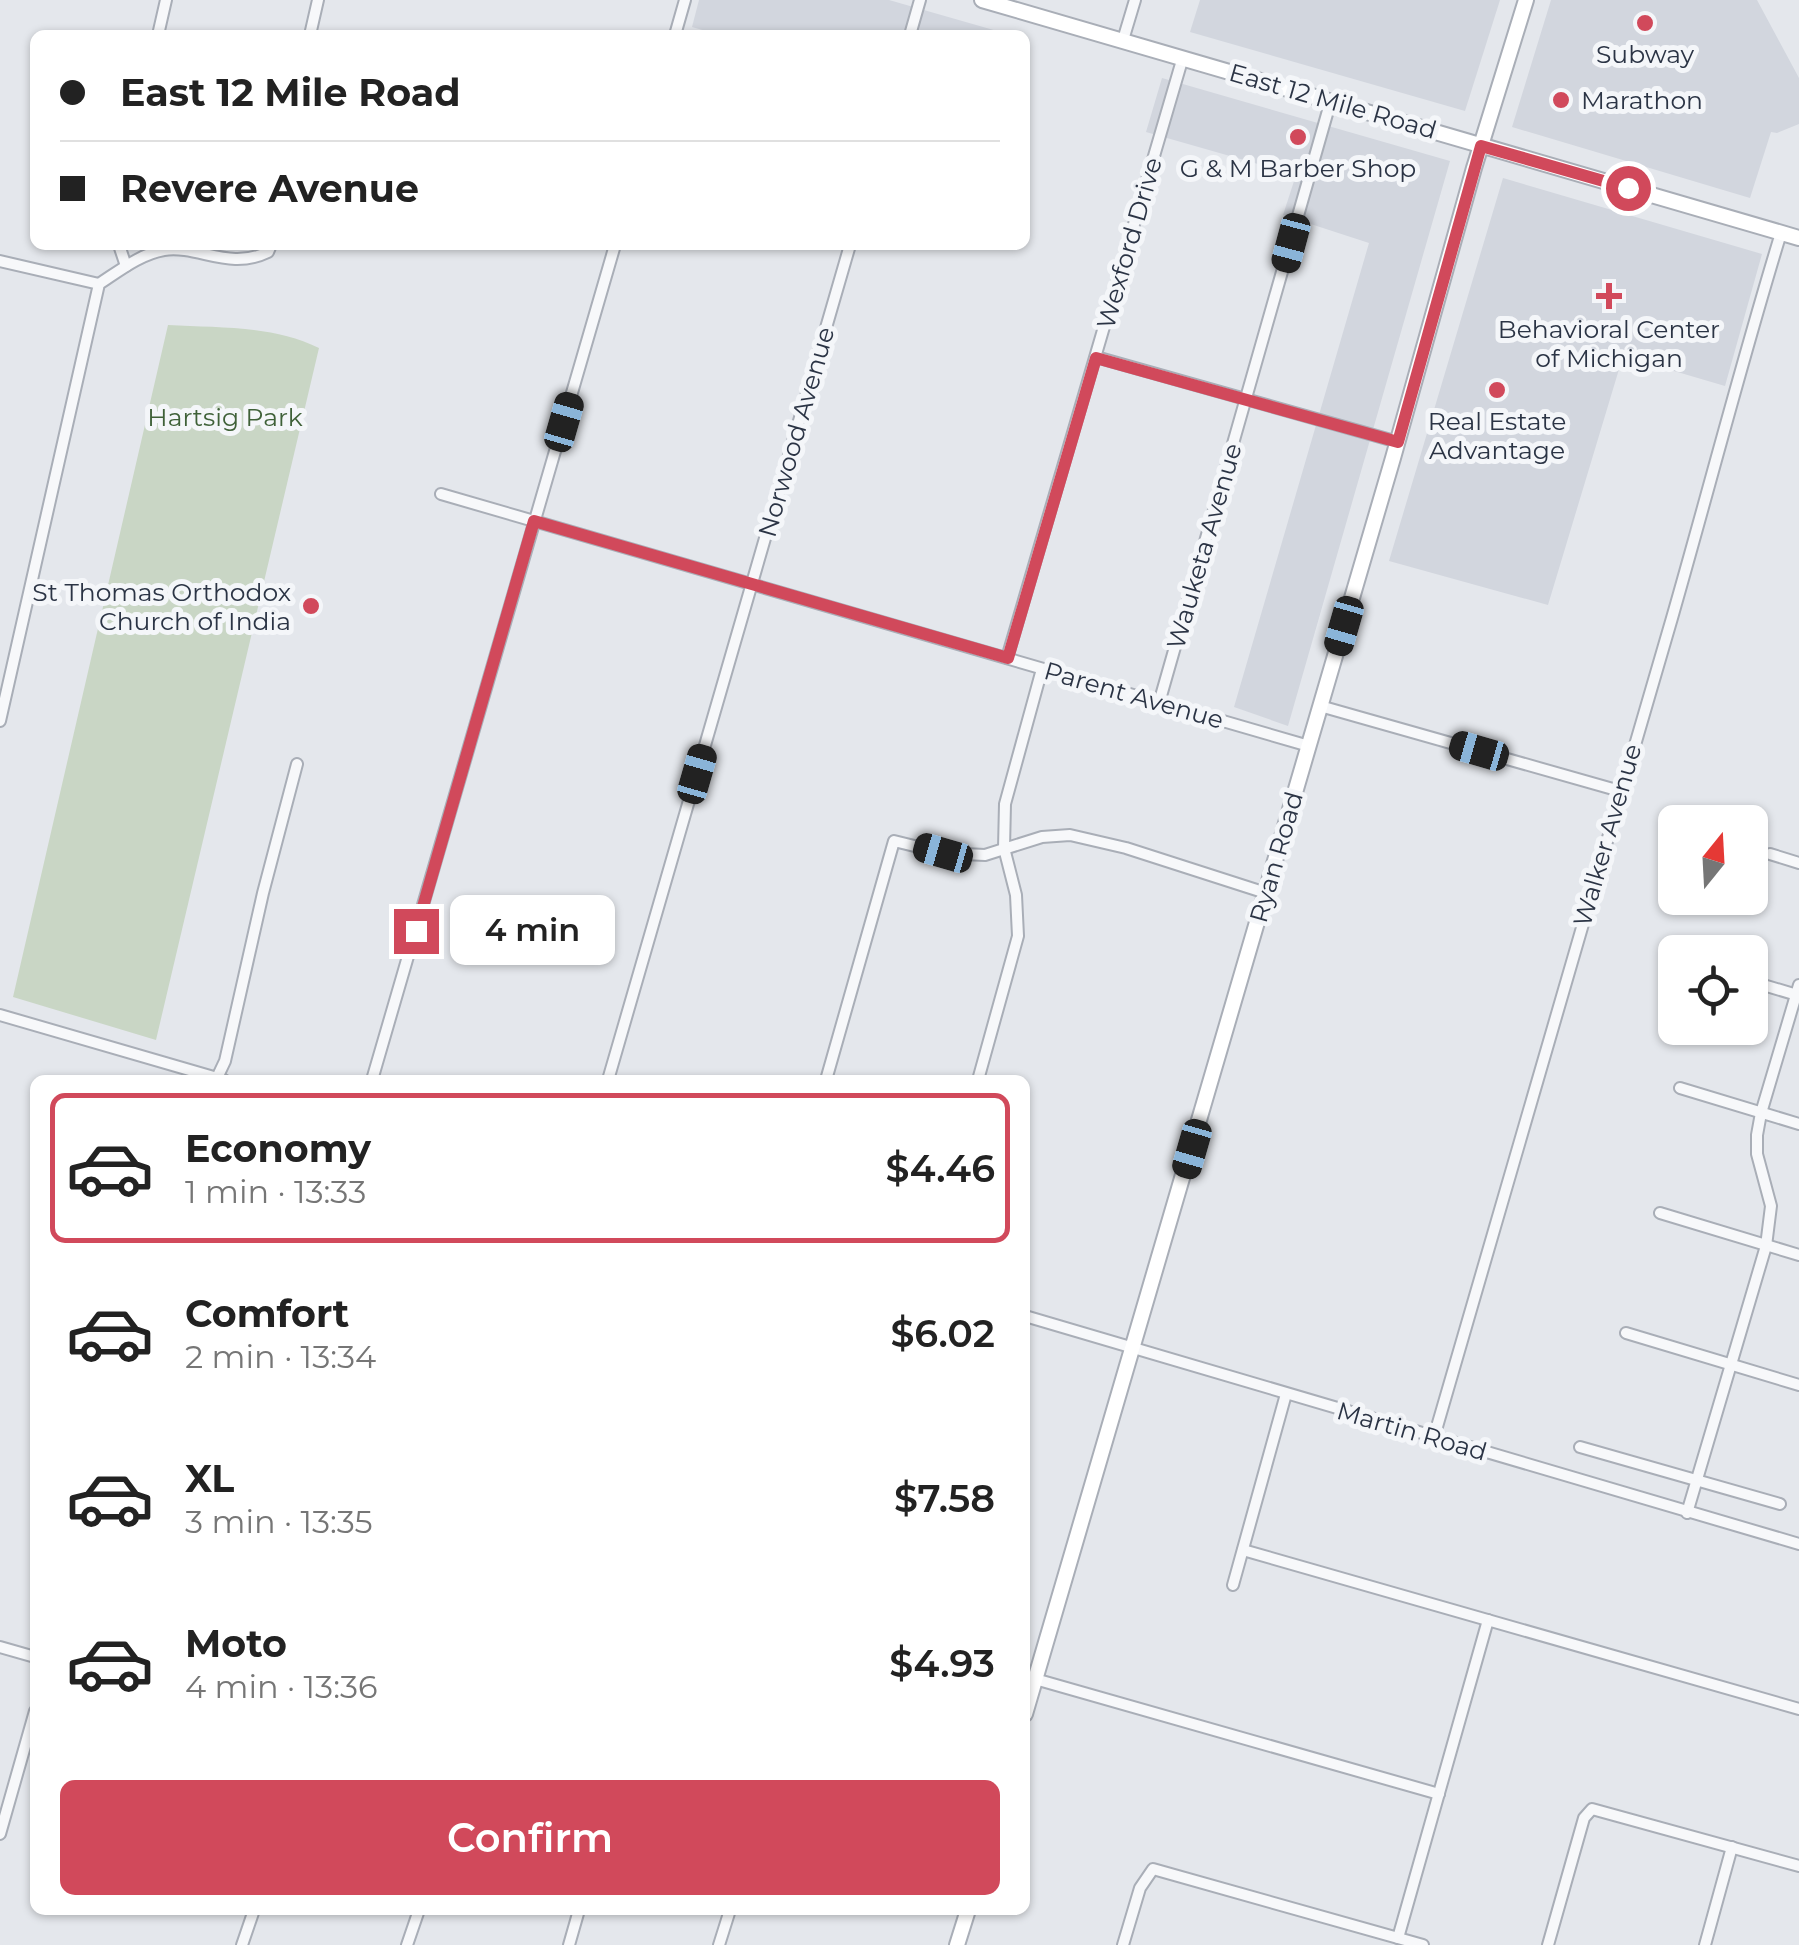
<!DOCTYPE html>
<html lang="en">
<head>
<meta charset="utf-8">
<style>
	body { margin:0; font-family:Montserrat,sans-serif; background:#f6f6f6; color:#222; height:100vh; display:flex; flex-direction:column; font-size:38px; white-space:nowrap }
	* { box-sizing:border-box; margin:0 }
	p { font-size:32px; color:#767676 }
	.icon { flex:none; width:55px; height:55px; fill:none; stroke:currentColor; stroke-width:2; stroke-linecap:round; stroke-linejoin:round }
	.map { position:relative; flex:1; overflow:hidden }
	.sheet { position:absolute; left:30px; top:1075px; width:1000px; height:840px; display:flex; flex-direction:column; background:#fff; border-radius:15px; box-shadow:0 2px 8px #0004 }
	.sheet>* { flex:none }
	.guide { position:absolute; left:30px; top:30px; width:1000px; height:220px; border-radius:15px; box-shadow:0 2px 8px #0004; display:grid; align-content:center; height:220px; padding:0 30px; background:#fff }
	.needle { width:65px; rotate:18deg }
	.buttons { position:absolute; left:1658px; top:805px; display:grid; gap:20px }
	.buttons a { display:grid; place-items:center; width:110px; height:110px; border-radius:15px; background:#fff; box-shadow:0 2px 8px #0004; font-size:50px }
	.end { position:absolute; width:45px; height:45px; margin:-22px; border:12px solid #d1495b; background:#fff; box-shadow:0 0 0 5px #fff }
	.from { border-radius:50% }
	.bubble { position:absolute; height:70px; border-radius:15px; background:#fff; box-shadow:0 2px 8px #0004; font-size:32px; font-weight:600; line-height:70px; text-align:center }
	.car { position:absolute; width:30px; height:60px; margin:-30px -15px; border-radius:12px; box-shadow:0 0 8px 2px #0007; background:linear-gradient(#222 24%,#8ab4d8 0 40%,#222 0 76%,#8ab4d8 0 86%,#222 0) }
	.guide b { display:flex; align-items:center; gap:35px; height:95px; font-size:38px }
	.guide b+b { border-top:2px solid #e0e0e0 }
	.guide i { width:25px; height:25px; background:#222 }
	ul { padding:18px 0 0; list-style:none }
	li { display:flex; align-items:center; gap:30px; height:150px; margin:0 20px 15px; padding:0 10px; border:5px solid transparent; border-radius:15px }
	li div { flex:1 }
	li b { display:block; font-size:38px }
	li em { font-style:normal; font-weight:600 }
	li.selected { border-color:#d1495b }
	li>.icon { width:90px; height:90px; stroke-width:1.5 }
	.action { display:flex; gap:20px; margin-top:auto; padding:20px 30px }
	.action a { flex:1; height:115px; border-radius:15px; background:#d1495b; color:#fff; font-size:40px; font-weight:600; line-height:115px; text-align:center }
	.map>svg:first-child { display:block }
	.built { fill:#d2d6de }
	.green { fill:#c9d6c5 }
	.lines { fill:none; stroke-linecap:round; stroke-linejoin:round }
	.minor-casing { stroke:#a9aeb7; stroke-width:14 }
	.secondary-casing { stroke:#a9aeb7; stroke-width:18 }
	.minor { stroke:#f7f8fa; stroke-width:10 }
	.secondary { stroke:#fff; stroke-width:14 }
	.route { stroke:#d1495b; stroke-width:12 }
	.poi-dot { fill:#d1495b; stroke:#f4f6f9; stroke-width:4 }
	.labels { text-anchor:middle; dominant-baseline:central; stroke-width:10; stroke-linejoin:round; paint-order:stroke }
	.poi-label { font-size:25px; fill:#2b3445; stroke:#f4f6f9 }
	.street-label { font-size:25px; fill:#2b3445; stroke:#f4f6f9 }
	.park-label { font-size:25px; fill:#3f6138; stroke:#f4f6f9 }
</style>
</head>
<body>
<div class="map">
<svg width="1799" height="1945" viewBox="0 0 1799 1945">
	<rect width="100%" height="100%" fill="#e4e7ec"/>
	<g class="built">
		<polygon points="699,0 889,0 1011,35 720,35 692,27"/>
		<polygon points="1200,0 1500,0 1465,111 1190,32"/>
		<polygon points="1551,0 1757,0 1799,78 1799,124 1777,133 1771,132 1750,198 1512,127"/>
		<polygon points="1162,78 1450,161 1288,726 1234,707 1369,243 1283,215 1296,175 1146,132"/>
		<polygon points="1503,178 1762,254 1725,386 1623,356 1548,605 1389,561"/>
	</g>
	<path class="green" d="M168 325C219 328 272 325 319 348L156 1040 13 997Z"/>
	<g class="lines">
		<g class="minor-casing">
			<g id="minor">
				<polyline points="158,35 166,0"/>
				<polyline points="310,35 318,0"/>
				<polyline points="675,35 685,0"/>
				<polyline points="910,35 920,0"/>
				<polyline points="1123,40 1135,0"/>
				<polyline points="119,245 126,266"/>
				<polyline points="0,261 99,284"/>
				<polyline points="1096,357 1398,442"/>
				<polyline points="441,494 1309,746"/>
				<polyline points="1007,658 1183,57"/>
				<polyline points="1159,703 1331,100"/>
				<polyline points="1320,706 1620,791"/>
				<path d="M0 721 99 284C119 271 140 254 164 250 199 245 229 271 268 252L271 245"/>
				<polyline points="1770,854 1799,863"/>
				<polyline points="1750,981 1797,995"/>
				<polyline points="0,1015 224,1080"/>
				<polyline points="216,1080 225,1061 263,893 297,764"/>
				<polyline points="372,1080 615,245"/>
				<polyline points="608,1080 850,245"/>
				<polyline points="826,1080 894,841 943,853 985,855 1042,837 1070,835 1126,848 1266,893"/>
				<polyline points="978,1080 1018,936 1016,895 1004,848 1005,804 1042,669"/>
				<polyline points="1680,1088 1799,1124"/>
				<polyline points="1660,1213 1799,1255"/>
				<polyline points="1025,1316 1799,1544"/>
				<polyline points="1626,1333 1799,1385"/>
				<path d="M1434 1437C1511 1163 1593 891 1672 618 1709 489 1742 360 1781 233"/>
				<polyline points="1580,1447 1780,1504"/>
				<polyline points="1687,1513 1766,1246 1771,1206 1757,1154 1757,1135 1761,1113 1799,985"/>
				<polyline points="1243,1550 1799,1709"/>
				<polyline points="1233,1585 1286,1394"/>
				<polyline points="0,1647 35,1657"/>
				<polyline points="1035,1679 1439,1794"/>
				<polyline points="0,1834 35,1711"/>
				<polyline points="1398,1938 1488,1620"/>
				<polyline points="242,1945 254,1910"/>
				<polyline points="407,1945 419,1910"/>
				<polyline points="569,1945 579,1910"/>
				<polyline points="719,1945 730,1910"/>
				<polyline points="1123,1945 1140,1888 1153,1869 1423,1945"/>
				<polyline points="1548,1945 1584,1818 1592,1809 1799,1866"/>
				<polyline points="1705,1945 1732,1847"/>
			</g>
		</g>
		<g class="secondary-casing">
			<g id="secondary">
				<polyline points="982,0 1799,238"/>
				<polyline points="1025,1714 1393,458 1474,168 1526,0"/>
				<polyline points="957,1945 968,1910"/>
			</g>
		</g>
		<use href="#minor" class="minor"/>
		<use href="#secondary" class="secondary"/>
	</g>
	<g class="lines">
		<polyline class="route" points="416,931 534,521 1008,658 1096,358 1398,442 1481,146 1628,188"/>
	</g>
	<g class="poi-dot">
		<circle cx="1645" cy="23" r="10"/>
		<circle cx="1561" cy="100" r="10"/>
		<circle cx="1298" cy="137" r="10"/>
		<path d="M1604 281h10v10h10v10h-10v10h-10v-10h-10v-10h10z"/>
		<circle cx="1497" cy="390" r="10"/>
		<circle cx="311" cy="606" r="10"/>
	</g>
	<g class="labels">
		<g class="poi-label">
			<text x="1645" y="54">Subway</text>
			<text x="1581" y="100" text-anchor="start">Marathon</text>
			<text x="1298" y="168">G &amp; M Barber Shop</text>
			<text x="1609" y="329">Behavioral Center<tspan x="1609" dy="29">of Michigan</tspan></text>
			<text x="1497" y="421">Real Estate<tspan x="1497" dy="29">Advantage</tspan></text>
			<text x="291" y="592" text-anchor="end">St Thomas Orthodox<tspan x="291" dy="29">Church of India</tspan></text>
		</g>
		<g class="street-label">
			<text transform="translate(1333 101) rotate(16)">East 12 Mile Road</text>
			<text transform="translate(1129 243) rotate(-74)">Wexford Drive</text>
			<text transform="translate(796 432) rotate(-74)">Norwood Avenue</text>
			<text transform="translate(1204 546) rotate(-74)">Wauketa Avenue</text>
			<text transform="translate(1134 695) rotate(16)">Parent Avenue</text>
			<text transform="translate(1607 835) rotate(-74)">Walker Avenue</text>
			<text transform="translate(1276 857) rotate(-74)">Ryan Road</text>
			<text transform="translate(1412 1431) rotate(16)">Martin Road</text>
		</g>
		<g class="park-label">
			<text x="225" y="417">Hartsig Park</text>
		</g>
	</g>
</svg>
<div class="buttons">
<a><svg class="needle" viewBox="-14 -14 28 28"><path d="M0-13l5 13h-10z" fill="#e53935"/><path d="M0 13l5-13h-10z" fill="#767676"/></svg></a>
<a><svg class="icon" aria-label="locate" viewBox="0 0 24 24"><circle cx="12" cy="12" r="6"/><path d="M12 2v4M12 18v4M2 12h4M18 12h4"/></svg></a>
</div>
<i class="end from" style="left:1628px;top:188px"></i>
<i class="end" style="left:416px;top:931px"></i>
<div class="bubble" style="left:450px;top:895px;width:165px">4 min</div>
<i class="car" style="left:1291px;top:243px;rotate:195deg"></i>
<i class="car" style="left:564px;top:422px;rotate:16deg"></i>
<i class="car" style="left:1344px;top:626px;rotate:196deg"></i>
<i class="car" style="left:1479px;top:751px;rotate:286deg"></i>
<i class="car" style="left:697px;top:774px;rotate:16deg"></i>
<i class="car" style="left:943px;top:853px;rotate:286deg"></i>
<i class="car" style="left:1192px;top:1149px;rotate:196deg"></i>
<div class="guide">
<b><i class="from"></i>East 12 Mile Road</b>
<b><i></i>Revere Avenue</b>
</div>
<section class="sheet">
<ul>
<li class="selected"><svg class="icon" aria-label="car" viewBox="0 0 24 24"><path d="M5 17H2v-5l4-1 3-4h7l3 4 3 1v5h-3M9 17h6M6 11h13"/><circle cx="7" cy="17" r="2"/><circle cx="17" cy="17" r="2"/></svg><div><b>Economy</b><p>1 min · 13:33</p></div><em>$4.46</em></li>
<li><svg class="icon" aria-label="car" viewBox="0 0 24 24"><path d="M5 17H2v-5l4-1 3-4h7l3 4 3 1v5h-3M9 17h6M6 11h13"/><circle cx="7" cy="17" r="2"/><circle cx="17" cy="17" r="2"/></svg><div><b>Comfort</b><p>2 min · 13:34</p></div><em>$6.02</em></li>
<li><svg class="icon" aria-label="car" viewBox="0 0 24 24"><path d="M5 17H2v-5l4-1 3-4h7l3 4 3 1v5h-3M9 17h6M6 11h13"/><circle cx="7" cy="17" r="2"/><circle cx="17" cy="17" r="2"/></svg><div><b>XL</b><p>3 min · 13:35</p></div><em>$7.58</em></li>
<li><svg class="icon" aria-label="car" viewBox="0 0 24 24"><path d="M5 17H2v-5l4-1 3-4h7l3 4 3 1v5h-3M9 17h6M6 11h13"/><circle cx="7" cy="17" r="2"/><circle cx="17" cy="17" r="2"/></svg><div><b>Moto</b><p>4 min · 13:36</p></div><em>$4.93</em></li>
</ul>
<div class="action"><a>Confirm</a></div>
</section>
</div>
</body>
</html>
